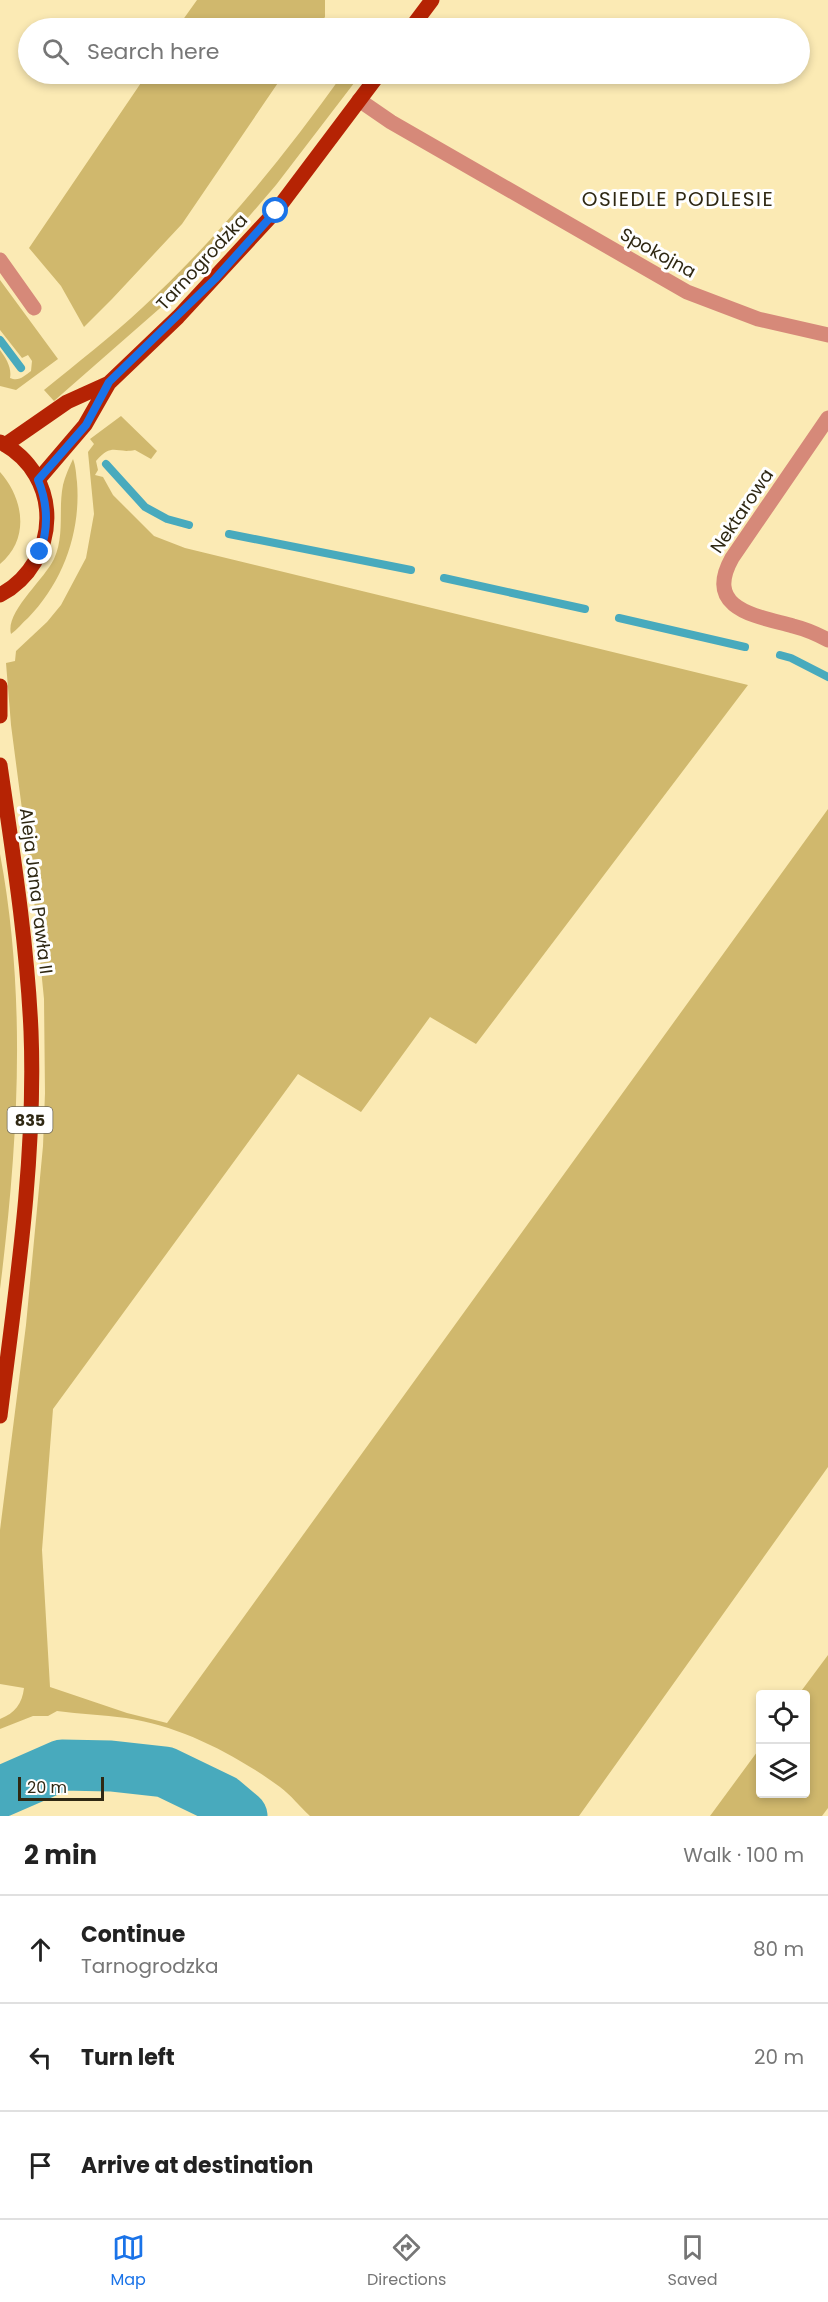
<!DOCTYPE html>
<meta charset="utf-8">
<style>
:root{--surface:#fff;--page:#f6f6f6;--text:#222;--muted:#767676;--line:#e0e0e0;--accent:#1a73e8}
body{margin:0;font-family:Poppins,sans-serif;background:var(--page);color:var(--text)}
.controls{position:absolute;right:18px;bottom:18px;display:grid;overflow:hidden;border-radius:6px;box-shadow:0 3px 9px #0003}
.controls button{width:54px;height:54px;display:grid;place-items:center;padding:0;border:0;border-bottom:2px solid var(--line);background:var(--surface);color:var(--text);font:30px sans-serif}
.scale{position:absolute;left:18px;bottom:15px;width:86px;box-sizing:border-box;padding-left:6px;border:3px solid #2f2813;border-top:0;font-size:16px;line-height:21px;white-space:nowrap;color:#2f2813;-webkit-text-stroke:4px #fff;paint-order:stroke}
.stop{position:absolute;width:18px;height:18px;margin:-14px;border:4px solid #1a73e8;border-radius:50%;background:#fff}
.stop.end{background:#1a73e8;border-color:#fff;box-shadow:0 2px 6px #0008}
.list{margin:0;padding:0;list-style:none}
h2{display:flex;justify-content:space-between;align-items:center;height:78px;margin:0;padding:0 24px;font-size:26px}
h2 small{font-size:20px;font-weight:400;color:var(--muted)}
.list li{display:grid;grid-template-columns:39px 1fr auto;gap:18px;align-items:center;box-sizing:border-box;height:108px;padding:0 24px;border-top:2px solid var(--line)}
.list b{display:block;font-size:22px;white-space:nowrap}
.list p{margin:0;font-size:20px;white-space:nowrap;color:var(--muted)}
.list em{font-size:20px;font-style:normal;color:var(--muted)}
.icon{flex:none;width:33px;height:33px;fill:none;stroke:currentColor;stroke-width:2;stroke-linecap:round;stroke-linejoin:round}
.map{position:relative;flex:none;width:828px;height:1816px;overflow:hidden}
.search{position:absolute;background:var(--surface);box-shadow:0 3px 9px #0003;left:18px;right:18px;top:18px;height:66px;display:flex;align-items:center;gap:15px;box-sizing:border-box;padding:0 21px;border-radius:33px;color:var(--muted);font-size:22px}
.sheet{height:402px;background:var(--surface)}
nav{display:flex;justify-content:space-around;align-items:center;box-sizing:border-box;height:84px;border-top:2px solid var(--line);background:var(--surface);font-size:16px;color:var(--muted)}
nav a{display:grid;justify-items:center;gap:3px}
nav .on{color:var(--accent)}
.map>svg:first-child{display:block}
.green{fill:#d0b86d}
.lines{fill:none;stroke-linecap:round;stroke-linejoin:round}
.stream{stroke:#48aabd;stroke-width:8}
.river{stroke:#48aabd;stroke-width:51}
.service{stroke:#d68979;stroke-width:15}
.minor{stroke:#d68979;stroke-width:15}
.primary{stroke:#b52304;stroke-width:15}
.route{stroke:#1a73e8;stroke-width:8}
.labels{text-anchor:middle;stroke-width:6;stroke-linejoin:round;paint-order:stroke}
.shield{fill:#fff;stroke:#6d685a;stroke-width:1.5}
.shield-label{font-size:16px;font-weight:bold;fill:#2f2813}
.street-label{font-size:18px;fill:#2f2813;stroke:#fff}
.neighbourhood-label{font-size:20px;letter-spacing:1.5px;fill:#2f2813;stroke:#fff}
</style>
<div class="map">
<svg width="828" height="1816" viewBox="0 0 828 1816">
<rect width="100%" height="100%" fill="#fbeab4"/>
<!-- green -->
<path class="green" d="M197,0H325V17L317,28H177Z
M147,74H284L182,224L112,299L84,327L61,286L29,248Z
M343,74H361L276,185L240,227L167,302L54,401L44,390C77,363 111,337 142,308C218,238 283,158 343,74Z
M0,280L58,359L16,390L0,386V350C6,358 12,368 10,378C19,382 24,376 31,371L32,361L28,355L22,358L0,330Z
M121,416L157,451L151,459L135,450C115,454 113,442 96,461L98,470L95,475L103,477L113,495L154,536L185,548L748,685L476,1044L430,1017L361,1112L298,1074L53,1409L42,1550L50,1687L127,1713L167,1723L828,809V1467L579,1816H310C300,1807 291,1795 280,1787C236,1755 181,1726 126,1718C103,1715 80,1714 57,1711L48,1716H33L0,1729V1719C15,1713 22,1704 24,1688L0,1684V1530L26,1325L43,1146L45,1093L44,999L35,909L11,725L6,663L15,661L16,651L47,622L61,605L86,558L94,514L88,452L94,444L90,439Z
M73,459C76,467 76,474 77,482C81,532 63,582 28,618C22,623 17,630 11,634C5,612 44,580 54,559C65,535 58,510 63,485C65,476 69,468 73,459Z
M0,472C24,499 30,539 0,564Z
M0,854C27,997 18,1145 0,1289Z
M828,1655V1808L822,1816H710L760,1748V1794H806V1694H799Z"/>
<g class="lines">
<!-- stream -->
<path class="stream" d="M0,340L21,368
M106,464L145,507L167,519L189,525
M229,534L411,570
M444,578L585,609
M619,618L745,647
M780,655L791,658L828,677"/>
<!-- river -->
<path class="river" d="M0,1792L62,1765L111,1766L165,1772L223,1800L242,1816"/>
<!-- service -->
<path class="service" d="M0,260L34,308"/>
<!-- minor -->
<path class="minor" d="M359,100L391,122L687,292L758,319L828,335
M828,418L732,558C703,610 758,616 793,626C805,629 817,634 828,640"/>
<!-- primary -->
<path class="primary" d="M411,28L432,0
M0,442C64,475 61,562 0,595
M5,445L67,402L109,383L178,317L276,211L379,74
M38,480L85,425L109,383
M0,686V716
M0,765C13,854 27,942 31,1031C36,1159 16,1289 0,1416"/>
</g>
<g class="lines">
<!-- route -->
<path class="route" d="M40,552C49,527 48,504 38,480L86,425L109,382L215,279L276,211"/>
</g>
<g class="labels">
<!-- shield labels -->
<rect class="shield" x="7.5" y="1107" width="45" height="26" rx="4.5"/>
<g class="shield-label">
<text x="30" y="1126">835</text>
</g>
<!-- street labels -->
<g class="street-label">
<text transform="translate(658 253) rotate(29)" y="6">Spokojna</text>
<text transform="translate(202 262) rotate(-47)" y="6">Tarnogrodzka</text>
<text transform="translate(742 511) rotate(-56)" y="6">Nektarowa</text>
<text transform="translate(36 891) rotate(83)" y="6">Aleja Jana Pawła II</text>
</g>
<!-- neighbourhood labels -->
<g class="neighbourhood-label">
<text x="678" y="206">OSIEDLE PODLESIE</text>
</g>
</g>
</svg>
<div class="controls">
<button><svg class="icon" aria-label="locate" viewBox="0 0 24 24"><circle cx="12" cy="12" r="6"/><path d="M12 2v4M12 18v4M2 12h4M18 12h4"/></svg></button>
<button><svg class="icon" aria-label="layers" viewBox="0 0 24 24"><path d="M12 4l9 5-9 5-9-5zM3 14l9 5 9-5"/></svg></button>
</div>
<div class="scale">20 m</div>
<div class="stop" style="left:276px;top:211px"></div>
<div class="stop end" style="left:40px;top:552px"></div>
<div class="search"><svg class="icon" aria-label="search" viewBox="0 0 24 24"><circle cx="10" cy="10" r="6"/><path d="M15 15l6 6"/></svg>Search here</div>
</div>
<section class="sheet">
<h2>2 min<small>Walk · 100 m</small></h2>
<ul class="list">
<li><svg class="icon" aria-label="ahead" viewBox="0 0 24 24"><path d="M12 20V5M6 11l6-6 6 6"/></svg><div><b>Continue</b><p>Tarnogrodzka</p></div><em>80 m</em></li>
<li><svg class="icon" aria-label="left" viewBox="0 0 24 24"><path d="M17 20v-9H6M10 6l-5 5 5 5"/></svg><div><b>Turn left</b></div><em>20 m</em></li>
<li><svg class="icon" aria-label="arrive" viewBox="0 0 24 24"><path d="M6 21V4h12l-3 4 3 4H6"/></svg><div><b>Arrive at destination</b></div></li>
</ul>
</section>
<nav>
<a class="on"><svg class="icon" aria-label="map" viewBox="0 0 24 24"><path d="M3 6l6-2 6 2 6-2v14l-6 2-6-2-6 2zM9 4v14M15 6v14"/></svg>Map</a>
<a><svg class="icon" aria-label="directions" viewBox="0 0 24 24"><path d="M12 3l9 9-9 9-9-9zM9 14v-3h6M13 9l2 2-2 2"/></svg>Directions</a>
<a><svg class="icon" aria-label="saved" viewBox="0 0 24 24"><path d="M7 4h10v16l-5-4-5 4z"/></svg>Saved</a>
</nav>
